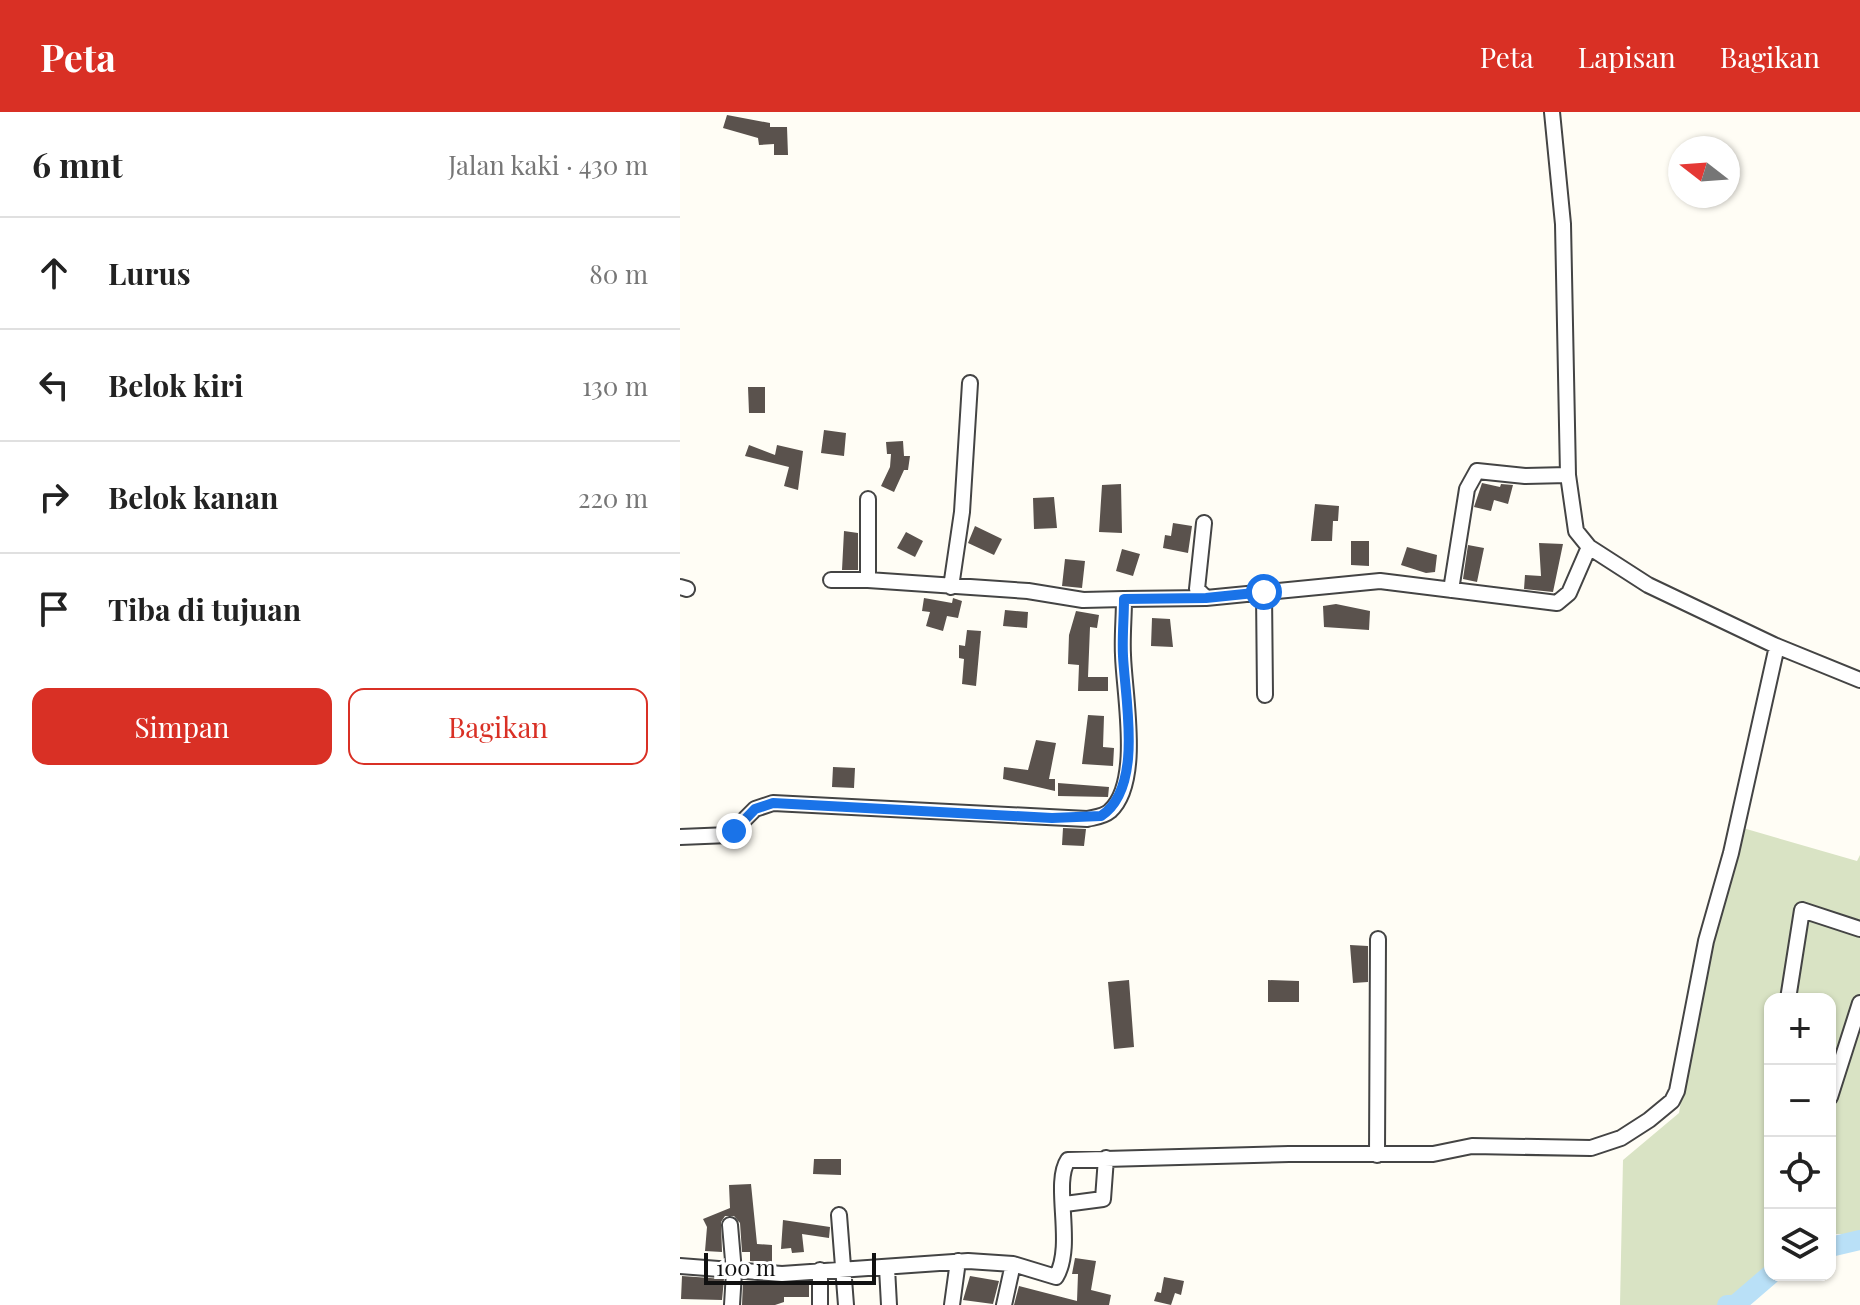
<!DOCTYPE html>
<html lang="id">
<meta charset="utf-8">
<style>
:root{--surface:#fff;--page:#f2f2f2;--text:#222;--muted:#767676;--line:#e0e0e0;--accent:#d93025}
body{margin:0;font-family:"Playfair Display",serif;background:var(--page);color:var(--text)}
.controls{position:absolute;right:24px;bottom:24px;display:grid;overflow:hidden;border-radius:16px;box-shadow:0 2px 6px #0004}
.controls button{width:72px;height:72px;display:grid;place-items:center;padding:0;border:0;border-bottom:2px solid var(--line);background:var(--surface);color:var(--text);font:40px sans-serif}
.compass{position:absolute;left:988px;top:24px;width:72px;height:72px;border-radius:50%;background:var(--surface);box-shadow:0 2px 6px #0004;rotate:287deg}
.scale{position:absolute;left:24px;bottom:20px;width:172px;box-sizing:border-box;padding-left:8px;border:4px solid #111;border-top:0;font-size:22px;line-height:28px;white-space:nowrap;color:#111;-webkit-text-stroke:6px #fff;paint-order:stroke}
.stop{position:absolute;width:24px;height:24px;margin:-18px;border:6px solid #1a73e8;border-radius:50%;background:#fff}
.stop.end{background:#1a73e8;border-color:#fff;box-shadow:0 2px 8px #0008}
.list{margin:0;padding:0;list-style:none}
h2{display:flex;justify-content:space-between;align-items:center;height:104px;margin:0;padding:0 32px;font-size:34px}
h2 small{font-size:26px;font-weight:400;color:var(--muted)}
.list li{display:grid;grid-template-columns:52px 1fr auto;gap:24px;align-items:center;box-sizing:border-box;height:112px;padding:0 32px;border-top:2px solid var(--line)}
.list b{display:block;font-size:30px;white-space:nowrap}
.list em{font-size:26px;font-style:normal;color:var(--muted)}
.actions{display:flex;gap:16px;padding:24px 32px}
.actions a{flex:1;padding:18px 0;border:2px solid var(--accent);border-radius:16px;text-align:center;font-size:28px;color:var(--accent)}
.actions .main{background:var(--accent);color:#fff}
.icon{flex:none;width:44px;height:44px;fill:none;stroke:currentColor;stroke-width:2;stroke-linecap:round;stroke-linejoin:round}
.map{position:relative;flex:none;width:1180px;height:1193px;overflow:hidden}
header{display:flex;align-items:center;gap:48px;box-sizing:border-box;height:112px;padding:0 40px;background:var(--accent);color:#fff}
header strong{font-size:38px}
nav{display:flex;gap:44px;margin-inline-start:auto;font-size:28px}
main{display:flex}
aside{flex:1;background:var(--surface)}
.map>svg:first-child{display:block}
.cemetery{fill:#d9e3c4}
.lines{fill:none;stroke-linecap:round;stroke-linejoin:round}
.river{stroke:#b9e0f7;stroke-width:20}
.building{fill:#5a524d}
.minor-casing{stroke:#444;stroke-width:18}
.minor{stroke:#fff;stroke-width:14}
.route{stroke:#1a73e8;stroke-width:10}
</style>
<header>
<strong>Peta</strong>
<nav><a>Peta</a><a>Lapisan</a><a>Bagikan</a></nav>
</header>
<main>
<aside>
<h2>6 mnt<small>Jalan kaki · 430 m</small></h2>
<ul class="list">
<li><svg class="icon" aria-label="ahead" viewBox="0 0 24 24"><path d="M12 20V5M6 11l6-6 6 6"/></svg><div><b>Lurus</b></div><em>80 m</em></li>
<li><svg class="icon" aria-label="left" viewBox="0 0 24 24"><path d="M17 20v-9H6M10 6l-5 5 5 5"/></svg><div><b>Belok kiri</b></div><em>130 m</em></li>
<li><svg class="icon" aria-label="right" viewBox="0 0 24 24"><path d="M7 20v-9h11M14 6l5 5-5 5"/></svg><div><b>Belok kanan</b></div><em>220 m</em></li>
<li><svg class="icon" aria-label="arrive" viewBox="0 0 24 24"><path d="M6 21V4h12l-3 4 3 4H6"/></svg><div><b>Tiba di tujuan</b></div></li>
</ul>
<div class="actions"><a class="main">Simpan</a><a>Bagikan</a></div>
</aside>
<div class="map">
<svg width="1180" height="1193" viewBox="0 0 1180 1193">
<rect width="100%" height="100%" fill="#fffdf5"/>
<!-- cemetery -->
<path class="cemetery" d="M1063,716L1177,749L1180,743V1122H1150V887H1090V1159L1061,1193H940L943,1048L999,1001L1030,816L1051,770Z"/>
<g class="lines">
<!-- river -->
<path class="river" d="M1150,1135L1180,1128
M1047,1193H1055L1090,1163"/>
</g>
<!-- building -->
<path class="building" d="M47,3L90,11V15H107L108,43H94V32L79,33L78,26L43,16Z
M68,275H85V301H69Z
M144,318L166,321L164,344L141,341Z
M223,329L224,344H230L228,358H224L214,380L201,374L210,355L211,342H207L206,330Z
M69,333L95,343L97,333L123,339L118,378L104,374L109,355L65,344Z
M802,371L820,375L821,372L833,373L828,392L814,388L811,399L794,395Z
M441,372L442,421L419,420L422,373Z
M374,385L377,416L354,417L353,386Z
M635,392L659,394L658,409H653L652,429H631Z
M493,411L512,414L508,441L483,436L485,423L491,424Z
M295,414L322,427L314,443L288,431Z
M164,419L178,421V458H162Z
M226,420L243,429L235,445L217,436Z
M671,429H689V454L671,453Z
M859,431L883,432L873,480L844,477L845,463L861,464Z
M788,433L804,436L797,470L783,467Z
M727,435L757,443L755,460L746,461L721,453Z
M442,437L460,442L453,464L436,459Z
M385,447L405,449L402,476L382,474Z
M244,486L272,491L273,486L282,489L278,506L267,504L263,519L246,514L250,500L242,499Z
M656,492L690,499L689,518L644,515L643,494Z
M325,498L348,500L347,516L323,514Z
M396,499L419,503L417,516L410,515L408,565H428V579H398L399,553L388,552L389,523Z
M472,506L490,507L493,535L471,534Z
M287,518L301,519L296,574L282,572L284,547L279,546V533L285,534Z
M408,603L424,604L423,635L434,636L433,654L402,652Z
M356,628L376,631L369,667H375V679L323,667L324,655L348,658Z
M153,655L175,656L174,676L152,675Z
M378,671L429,675L428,685L378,684Z
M383,716L406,717L404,734L382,733Z
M670,833L688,834V870L673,871Z
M449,868L454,935L434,937L428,870Z
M588,868L619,869V890H588Z
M134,1047H161V1063L133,1062Z
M71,1072L77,1132L92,1133V1151L70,1149V1140H62L60,1111L54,1104H45L41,1110L42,1140L25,1139L27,1115L23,1107L50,1096L49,1073Z
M103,1108L150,1115L149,1126L122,1122L124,1140L112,1141L111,1136L101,1137Z
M395,1146L416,1149L411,1178L431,1183L429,1193H334L339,1174L397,1189L398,1162H392Z
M2,1164L44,1167L42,1188L1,1187Z
M290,1164L319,1169L313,1192L283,1188Z
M484,1165L504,1169L501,1183L495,1181L491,1193L474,1189L477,1180L481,1181Z
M63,1169L129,1170V1185H104V1190L95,1193H62Z"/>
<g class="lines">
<defs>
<path id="minor" d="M872,0L883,112L888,363L896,419L909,435L968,473L1094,533L1180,568
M524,411L517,477L526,486L700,469L877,491L889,481L909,435
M151,468H188
M0,475L7,477
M271,475L282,400L290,271
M771,478L787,377L797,359L845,364L888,363
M584,480L585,583
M444,487L526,486
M0,725L49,723L75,697L93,691L407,707C415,705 423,705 430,699C462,670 444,582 443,543C442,524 444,506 444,487L403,488L348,479L188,468V387
M1108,887L1122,798L1180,817
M1150,985L1180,891
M697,1043L698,827
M385,1092L423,1087L426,1046
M159,1103L166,1193
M50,1113L54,1160L52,1193
M0,1154L102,1162L288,1149L333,1152L376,1165C395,1133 372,1072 388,1048L609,1042H753L792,1034L911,1036L941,1026L969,1008L992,989L997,979L1026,829L1051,741L1097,534
M207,1156L209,1193
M140,1158V1193
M272,1193L278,1149
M324,1193L333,1152"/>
</defs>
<!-- minor casing -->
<use href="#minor" class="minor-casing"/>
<!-- minor -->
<use href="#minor" class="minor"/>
</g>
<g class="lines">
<!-- route -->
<path class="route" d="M54,719L75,697L93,691L372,706L421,704C464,676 445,587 443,544C442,525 444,506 444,487L526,486L584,480"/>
</g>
</svg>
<div class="controls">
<button>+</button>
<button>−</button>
<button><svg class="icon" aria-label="locate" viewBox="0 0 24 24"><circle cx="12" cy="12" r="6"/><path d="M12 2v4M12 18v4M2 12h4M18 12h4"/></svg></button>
<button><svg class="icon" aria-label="layers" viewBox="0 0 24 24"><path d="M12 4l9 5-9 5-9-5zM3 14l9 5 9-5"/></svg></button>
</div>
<svg class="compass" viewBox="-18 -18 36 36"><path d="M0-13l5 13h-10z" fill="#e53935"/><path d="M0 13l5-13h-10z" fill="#767676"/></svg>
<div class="scale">100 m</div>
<div class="stop" style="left:584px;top:480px"></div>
<div class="stop end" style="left:54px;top:719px"></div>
</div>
</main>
